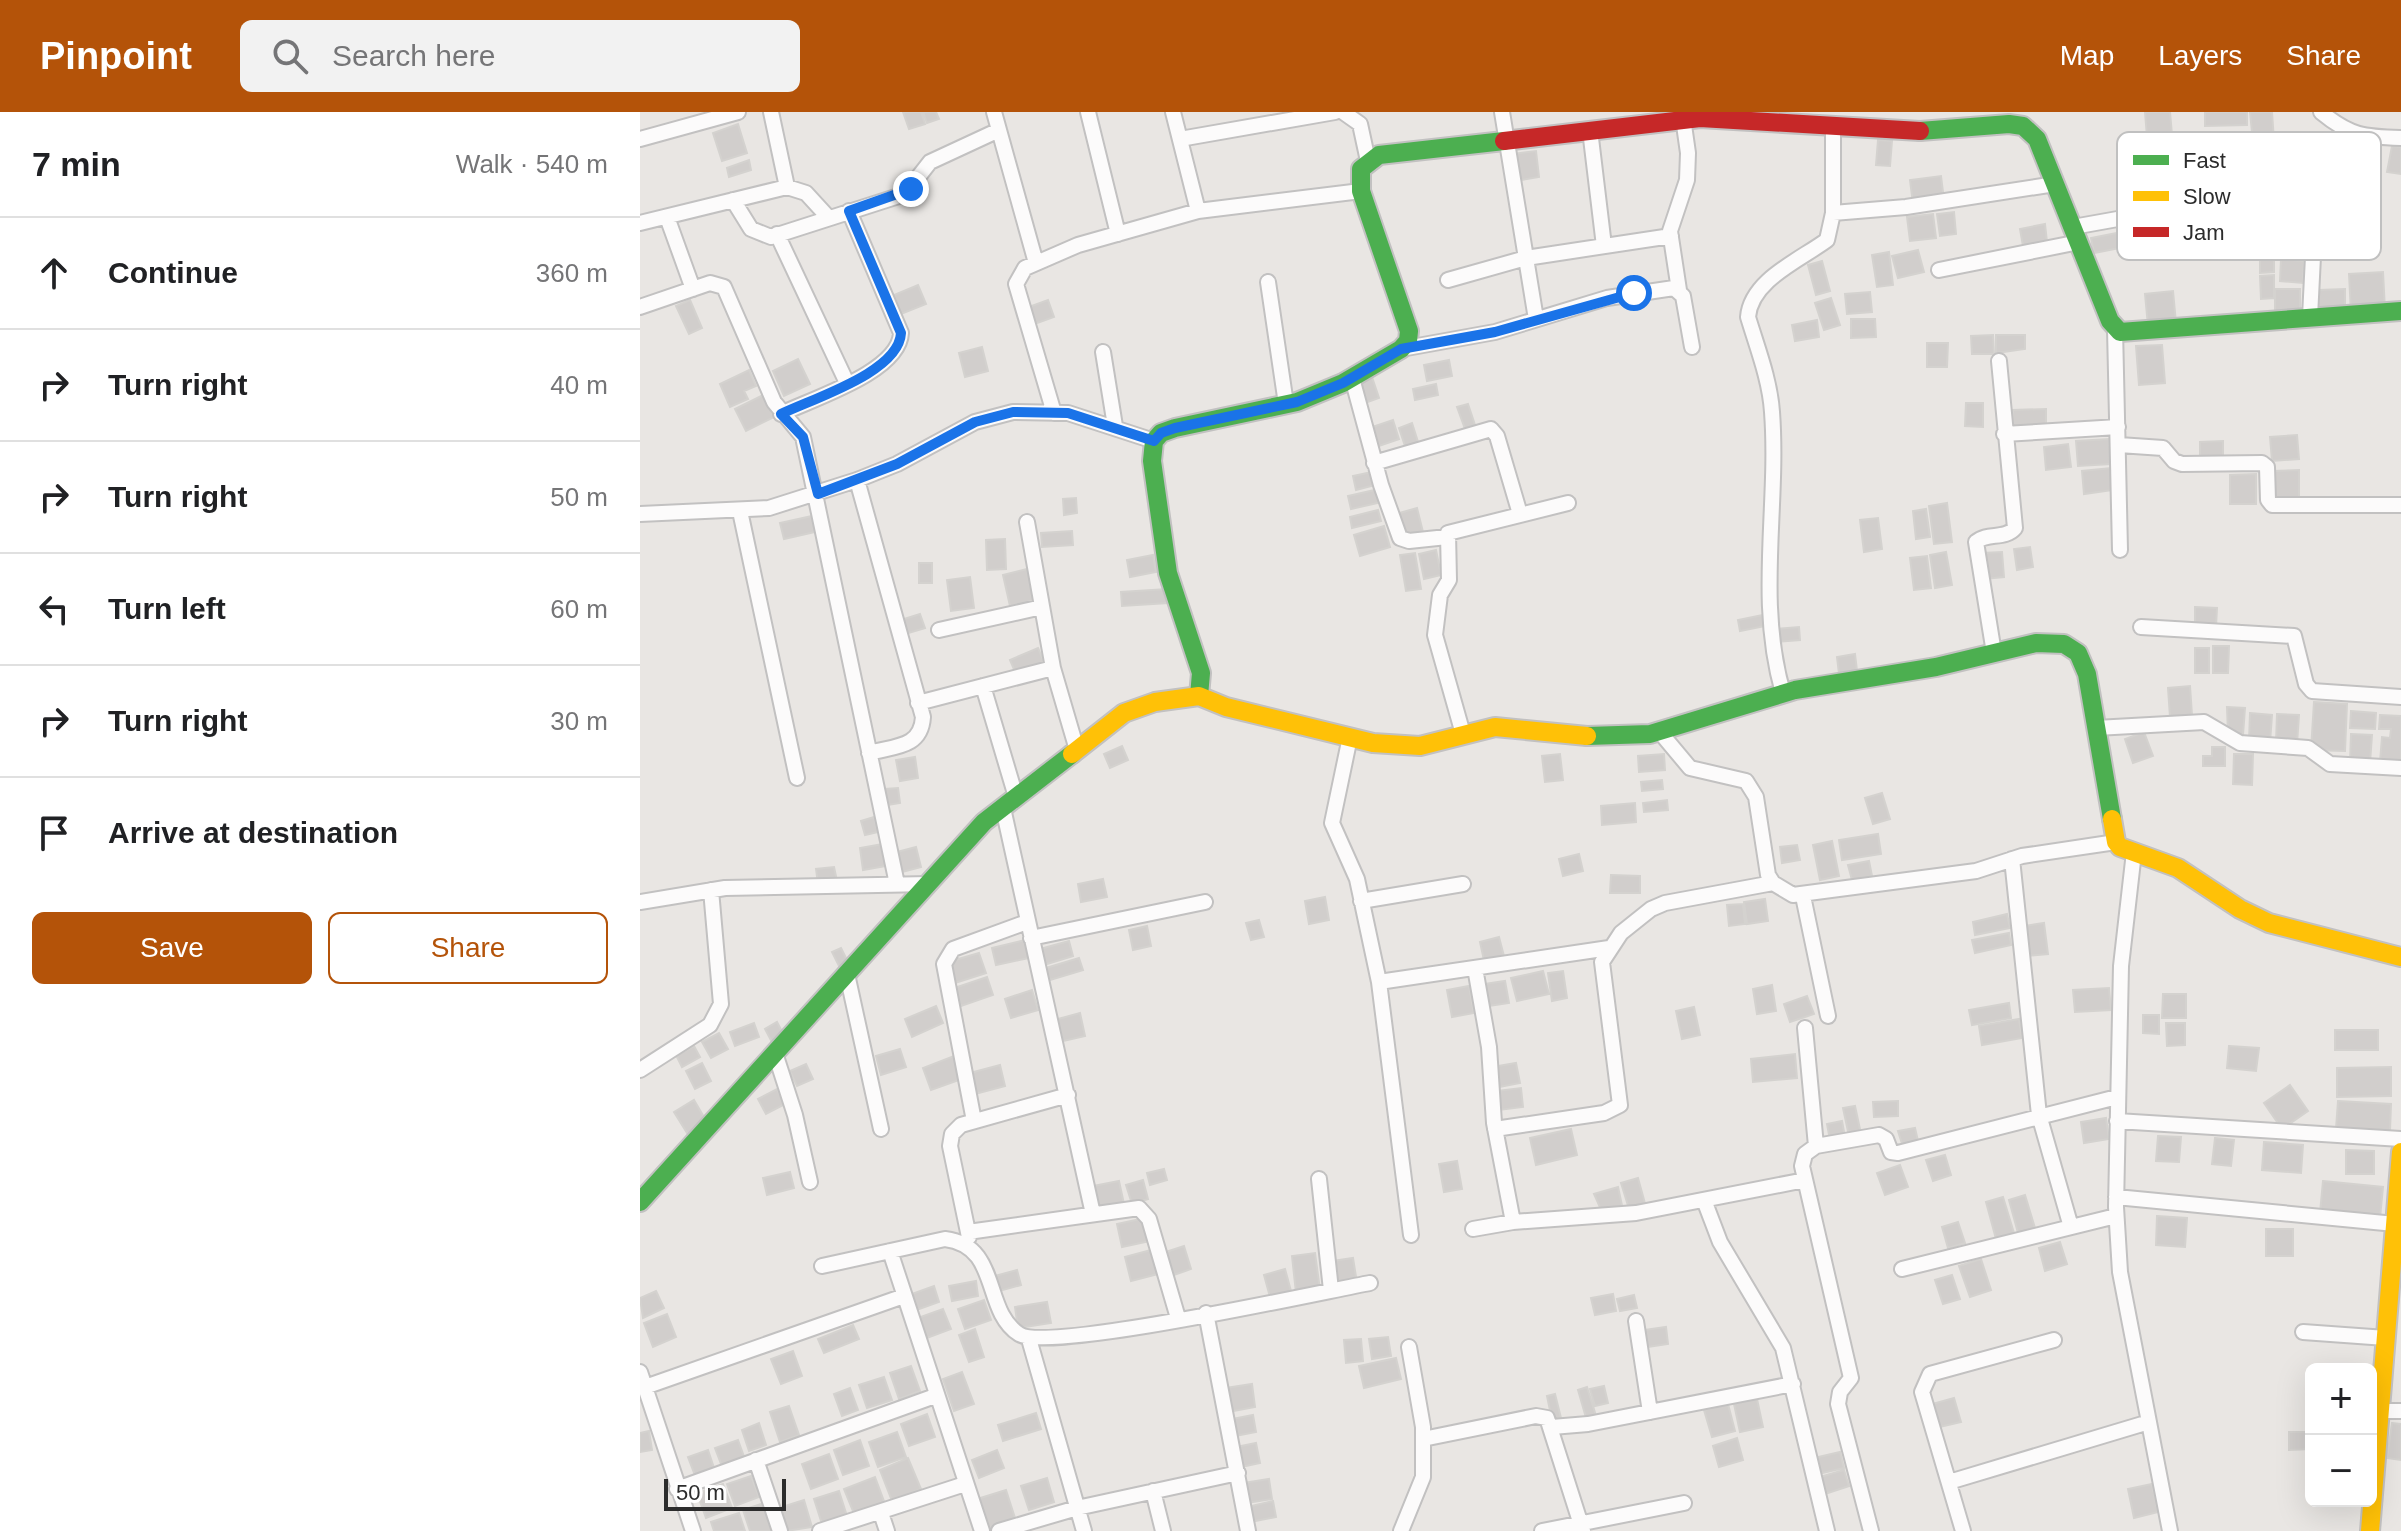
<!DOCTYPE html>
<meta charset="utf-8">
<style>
:root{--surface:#fff;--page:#f2f2f2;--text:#202124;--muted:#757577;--line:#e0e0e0;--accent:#b45309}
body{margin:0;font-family:Helvetica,sans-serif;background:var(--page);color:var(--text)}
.controls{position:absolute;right:24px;bottom:24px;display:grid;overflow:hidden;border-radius:12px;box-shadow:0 8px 32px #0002}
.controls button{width:72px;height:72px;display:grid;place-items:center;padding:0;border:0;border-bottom:2px solid var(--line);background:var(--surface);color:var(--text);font:40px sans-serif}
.scale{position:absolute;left:24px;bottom:20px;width:122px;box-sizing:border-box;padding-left:8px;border:4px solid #2c2c2c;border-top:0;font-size:22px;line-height:28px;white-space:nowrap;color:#2c2c2c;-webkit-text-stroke:6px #fff;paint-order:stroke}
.stop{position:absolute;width:24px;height:24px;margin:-18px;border:6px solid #1a73e8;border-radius:50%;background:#fff}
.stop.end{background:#1a73e8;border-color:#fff;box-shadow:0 2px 8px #0008}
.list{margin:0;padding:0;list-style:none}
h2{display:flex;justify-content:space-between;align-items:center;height:104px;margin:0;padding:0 32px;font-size:34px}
h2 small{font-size:26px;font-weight:400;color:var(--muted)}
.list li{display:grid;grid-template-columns:52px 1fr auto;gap:24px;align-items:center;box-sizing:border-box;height:112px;padding:0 32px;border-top:2px solid var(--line)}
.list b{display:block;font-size:30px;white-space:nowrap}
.list em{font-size:26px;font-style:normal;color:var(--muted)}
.actions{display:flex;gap:16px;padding:24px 32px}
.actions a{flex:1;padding:18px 0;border:2px solid var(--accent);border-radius:12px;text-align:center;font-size:28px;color:var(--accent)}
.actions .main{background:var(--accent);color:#fff}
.icon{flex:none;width:44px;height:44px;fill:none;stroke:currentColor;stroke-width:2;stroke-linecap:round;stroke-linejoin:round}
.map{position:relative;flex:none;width:1761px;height:1419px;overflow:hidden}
header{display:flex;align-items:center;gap:48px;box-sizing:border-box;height:112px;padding:0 40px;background:var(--accent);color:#fff}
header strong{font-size:38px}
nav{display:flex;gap:44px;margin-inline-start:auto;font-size:28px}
.search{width:560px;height:72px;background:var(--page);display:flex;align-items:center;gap:20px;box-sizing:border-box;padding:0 28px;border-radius:12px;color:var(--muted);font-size:30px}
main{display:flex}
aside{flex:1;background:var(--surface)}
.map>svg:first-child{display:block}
.building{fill:#d1cecc;stroke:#d4d2cf;stroke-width:2}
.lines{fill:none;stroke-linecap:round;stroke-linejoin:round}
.street-casing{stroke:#c2c1c1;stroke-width:18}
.fast-casing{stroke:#c2c1c1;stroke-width:22}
.slow-casing{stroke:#c2c1c1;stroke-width:22}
.jam-casing{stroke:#c2c1c1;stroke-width:22}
.street{stroke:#fcfbfb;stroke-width:14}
.fast{stroke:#4caf50;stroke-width:18}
.slow{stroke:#ffc107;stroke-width:18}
.jam{stroke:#c62828;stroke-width:18}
.route{stroke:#1a73e8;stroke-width:10}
.key{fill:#fff;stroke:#c0c0c0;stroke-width:2}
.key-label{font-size:22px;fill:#2c2c2c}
</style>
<header>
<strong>Pinpoint</strong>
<div class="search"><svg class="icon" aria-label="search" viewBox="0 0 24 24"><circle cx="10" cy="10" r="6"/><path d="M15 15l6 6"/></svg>Search here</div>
<nav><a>Map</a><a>Layers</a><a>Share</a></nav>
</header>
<main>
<aside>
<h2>7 min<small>Walk · 540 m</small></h2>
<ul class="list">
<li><svg class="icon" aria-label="ahead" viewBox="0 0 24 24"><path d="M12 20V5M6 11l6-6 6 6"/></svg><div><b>Continue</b></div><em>360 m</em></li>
<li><svg class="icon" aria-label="right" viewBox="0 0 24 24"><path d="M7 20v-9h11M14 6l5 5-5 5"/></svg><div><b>Turn right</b></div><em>40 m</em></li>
<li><svg class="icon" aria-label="right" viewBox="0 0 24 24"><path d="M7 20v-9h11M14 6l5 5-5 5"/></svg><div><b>Turn right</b></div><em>50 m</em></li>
<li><svg class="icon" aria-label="left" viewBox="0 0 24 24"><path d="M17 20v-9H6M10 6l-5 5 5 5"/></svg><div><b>Turn left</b></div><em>60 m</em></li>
<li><svg class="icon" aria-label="right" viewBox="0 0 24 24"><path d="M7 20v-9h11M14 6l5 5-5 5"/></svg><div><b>Turn right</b></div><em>30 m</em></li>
<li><svg class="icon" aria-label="arrive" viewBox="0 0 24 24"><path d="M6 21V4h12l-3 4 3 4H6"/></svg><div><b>Arrive at destination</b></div></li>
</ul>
<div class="actions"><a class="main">Save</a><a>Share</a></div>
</aside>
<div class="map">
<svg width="1761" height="1419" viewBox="0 0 1761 1419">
<rect width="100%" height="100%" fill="#e9e6e3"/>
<!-- building -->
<path class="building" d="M263,0H281L285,12L269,17Z
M283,0H296L299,7L287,11Z
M1505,0H1530L1532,23L1507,25Z
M1565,0H1607V13L1565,14Z
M1610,0H1632L1634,29L1613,30Z
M98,12L107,41L82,49L73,21Z
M1238,28L1252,29L1250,54L1236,53Z
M1752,34L1761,35V62L1747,60Z
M896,39L899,65L875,69L872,42Z
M109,48L111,58L89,65L87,56Z
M1301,64L1304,88L1273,92L1270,68Z
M1314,100L1316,122L1300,124L1297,102Z
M1293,102L1296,126L1270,129L1267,105Z
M1405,112L1407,130L1383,134L1380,117Z
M1482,120L1485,135L1454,141L1451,126Z
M1620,133H1634V160L1620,161Z
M1278,138L1284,160L1258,166L1252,144Z
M1249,140L1253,173L1237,175L1232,143Z
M1641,147L1664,149L1663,171L1640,169Z
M1182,149L1190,179L1176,183L1168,153Z
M1743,160L1745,198L1711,200L1709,162Z
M1634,163V186L1621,187L1620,164Z
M278,173L286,192L261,202L254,183Z
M1635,177H1660V203H1635Z
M1705,177V201H1679V178Z
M1533,179L1536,211L1508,214L1505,182Z
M1230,180L1232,200L1207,202L1205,182Z
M1191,186L1200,213L1184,218L1175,191Z
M50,188L62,216L49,222L36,194Z
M408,188L414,205L389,214L383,197Z
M1211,207H1235L1236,225L1211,226Z
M1177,208L1179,225L1155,229L1152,213Z
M1353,223L1354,242H1332L1331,224Z
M1356,223H1385V237L1356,241Z
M1287,231H1308L1307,255H1287Z
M1522,233L1525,271L1499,273L1496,234Z
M342,235L348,259L325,265L319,241Z
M158,247L170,272L144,284L133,259Z
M809,248L812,264L787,269L784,253Z
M109,258L116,274L104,279L108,287L90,295L80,272Z
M732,265L739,286L725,291L718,270Z
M796,272L798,283L775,288L773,277Z
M123,283L134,305L106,319L95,297Z
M1326,291H1343V315L1325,314Z
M828,292L835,313L825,317L817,295Z
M1406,297V316L1373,317V298Z
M753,308L759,327L736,335L729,316Z
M772,311L780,336L767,340L759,316Z
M1657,323L1659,347L1632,349L1630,325Z
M1469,327L1471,352L1438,354L1436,329Z
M1583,329V350H1560V330Z
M1428,332L1431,355L1406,358L1404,335Z
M1471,356L1473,378L1444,382L1442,359Z
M1659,358V387L1634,388L1633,359Z
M732,360L735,373L716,378L713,364Z
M1616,362V392H1590V363Z
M739,377L742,390L711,397L708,384Z
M436,386L437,401L424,403L423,387Z
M1307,391L1312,430L1294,432L1289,394Z
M777,396L783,420L762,425L756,402Z
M1286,397L1290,425L1276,427L1273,399Z
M738,398L741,409L712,416L710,405Z
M172,404L175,420L144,427L140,411Z
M1238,406L1242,437L1224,440L1220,408Z
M744,414L750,435L720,444L714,423Z
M432,419L433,433L402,435L401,421Z
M365,427L366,457L347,458L346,428Z
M1390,435L1393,455L1377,458L1374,437Z
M796,438L801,463L784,467L779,442Z
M1306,440L1312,473L1295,476L1290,443Z
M1362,440L1364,465L1344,467L1342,441Z
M775,441L781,477L766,479L760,443Z
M513,443L516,460L490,465L487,448Z
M1287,444L1291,476L1274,478L1270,446Z
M279,451H292V471H279Z
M387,457L395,488L370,494L363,463Z
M330,465L334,496L311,499L307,468Z
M527,477L528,491L482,494L481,480Z
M1555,495L1577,496L1576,515L1555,514Z
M280,502L285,516L265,522L261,508Z
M1123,503L1125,514L1100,519L1098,508Z
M1159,515L1160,528L1135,530L1134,517Z
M1573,534H1589L1588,561H1573Z
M398,536L404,550L376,562L370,548Z
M1555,536H1569V561H1555Z
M1215,542L1218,567L1200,570L1197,545Z
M1550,574L1552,603L1530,605L1528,576Z
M1674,590L1707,592L1705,639L1671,638Z
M1587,595L1605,596L1603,623L1588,622Z
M1711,599L1736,601L1735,617L1710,616Z
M1610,601L1632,603L1630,631L1609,629Z
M1637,602L1659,603L1657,632L1636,631Z
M1740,603L1761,604V651L1740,650L1742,625L1750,626L1751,617H1739Z
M1504,620L1513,644L1493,651L1485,627Z
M1711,622L1732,623L1730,651L1710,650Z
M482,634L488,648L470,656L464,642Z
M1572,635H1585V654H1563V644H1572Z
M920,642L923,668L905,670L902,644Z
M1024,642L1025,658L999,660L998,644Z
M1594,642H1613L1612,673L1593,672Z
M275,645L278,666L260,669L256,648Z
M1022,668L1023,677L1002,679L1001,670Z
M258,676L260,691L247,693L245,677Z
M1242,681L1250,707L1233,712L1225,686Z
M1027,688L1028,698L1004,700L1003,691Z
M995,691L996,710L962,713L961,694Z
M234,705L238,720L225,723L221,709Z
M1238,722L1241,742L1202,748L1199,728Z
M1192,729L1199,764L1180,768L1173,733Z
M243,732L246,754L223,758L220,736Z
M1157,733L1160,748L1142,751L1140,735Z
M276,735L281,755L262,760L257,740Z
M939,742L943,759L923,764L919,747Z
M1229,749L1232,764L1212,768L1208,753Z
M194,755L197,769L178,772L176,757Z
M971,763L1000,764V781H970Z
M463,767L467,785L441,790L438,772Z
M685,785L689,808L669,812L665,789Z
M1125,787L1128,809L1107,812L1104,790Z
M1103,792L1105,812L1089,814L1087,793Z
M1367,802L1370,816L1335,823L1333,810Z
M619,808L624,825L611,828L606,811Z
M1404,811L1408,842L1387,844L1384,814Z
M507,814L511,834L493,838L489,818Z
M1369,821L1371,833L1335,841L1332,828Z
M859,825L865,848L845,853L840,830Z
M385,828L389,846L356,853L352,836Z
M429,829L433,844L404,853L400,837Z
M201,836L209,852L200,856L192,840Z
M339,841L346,861L315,871L308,850Z
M439,846L443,858L410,868L406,856Z
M903,859L909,882L877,889L871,866Z
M923,859L927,886L912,889L908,861Z
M347,865L353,883L321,894L314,876Z
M865,869L869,891L848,894L844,872Z
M1132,873L1136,899L1117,902L1113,877Z
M829,874L834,901L812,905L807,878Z
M1469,876L1471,898L1435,900L1433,878Z
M392,878L398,898L371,906L365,887Z
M1523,882H1546V906H1522Z
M1167,884L1174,902L1150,910L1144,892Z
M1369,891L1371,906L1332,913L1329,898Z
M296,894L303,911L272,925L265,907Z
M1054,895L1060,923L1042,927L1036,899Z
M440,901L445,924L423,929L418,907Z
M1503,903H1519V922L1503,921Z
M1379,907L1382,926L1342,933L1339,914Z
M137,910L146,927L134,934L125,917Z
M114,911L119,925L95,934L90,920Z
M1526,911H1545V933L1527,934Z
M1695,918H1738V938H1695Z
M79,921L88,937L71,946L62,930Z
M54,934L60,945L42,955L36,943Z
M1589,934L1619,936L1616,959L1587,956Z
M260,937L266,955L241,963L236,944Z
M1155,942L1157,966L1113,970L1111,947Z
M314,944L322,967L291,978L283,956Z
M62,951L71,969L55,977L46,959Z
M876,951L880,971L854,976L852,955Z
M166,952L173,967L157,974L150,959Z
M360,953L365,974L335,982L330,961Z
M1751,955V984L1697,985V956Z
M1650,973L1668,999L1642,1017L1624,991Z
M881,976L883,995L859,998L856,979Z
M137,977L145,992L126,1002L118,987Z
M54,988L68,1012L49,1024L34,1000Z
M1258,989V1004L1234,1005L1233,990Z
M1698,989L1751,992L1750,1019L1696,1017Z
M1215,994L1221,1022L1209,1024L1203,996Z
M1466,1006L1469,1027L1444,1031L1441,1010Z
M1202,1009L1205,1025L1190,1028L1187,1012Z
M1275,1016L1278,1029L1263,1035L1258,1019Z
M931,1017L937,1043L896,1053L890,1026Z
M1518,1024L1541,1025L1539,1050L1516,1049Z
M1575,1026L1594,1028L1591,1054L1572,1052Z
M1624,1030L1663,1033L1661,1061L1622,1058Z
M1706,1038L1734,1039V1062H1706Z
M1305,1043L1311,1063L1293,1069L1286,1048Z
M817,1049L822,1077L804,1080L799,1052Z
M1260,1053L1268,1075L1245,1083L1237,1061Z
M524,1057L527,1068L510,1073L507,1061Z
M150,1060L154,1076L127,1083L123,1066Z
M998,1066L1006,1095L990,1100L981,1071Z
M503,1068L508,1087L492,1092L486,1073Z
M479,1069L484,1092L458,1098L453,1074Z
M1683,1069L1743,1075L1740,1106L1680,1101Z
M978,1075L983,1098L962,1100L954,1082Z
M1385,1083L1395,1116L1378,1121L1369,1088Z
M1363,1085L1374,1121L1356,1127L1346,1090Z
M1517,1104L1547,1106L1545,1135L1516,1133Z
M505,1106L510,1129L482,1135L477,1112Z
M1318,1110L1325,1131L1308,1136L1302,1115Z
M1626,1117H1653V1144H1626Z
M1420,1130L1427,1152L1405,1159L1399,1136Z
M544,1134L551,1157L534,1163L526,1140Z
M511,1138L518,1162L491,1169L485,1145Z
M675,1141L680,1178L656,1181L652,1144Z
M713,1146L717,1171L696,1174L692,1149Z
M1341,1147L1351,1178L1330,1185L1319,1154Z
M645,1157L651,1179L630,1185L624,1163Z
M377,1158L381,1173L359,1179L355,1164Z
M1312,1163L1320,1187L1303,1192L1295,1168Z
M336,1169L338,1184L312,1189L309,1174Z
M294,1174L299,1190L271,1200L266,1184Z
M16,1179L24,1196L3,1206L0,1186Z
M973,1182L976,1199L955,1203L951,1186Z
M994,1183L997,1196L980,1199L977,1187Z
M344,1188L351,1208L325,1217L318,1197Z
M407,1190L411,1211L378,1216L375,1195Z
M303,1197L311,1217L279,1229L272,1208Z
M27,1202L36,1225L13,1235L4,1211Z
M213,1213L219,1227L184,1241L178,1227Z
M1026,1215L1028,1232L1007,1235L1004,1218Z
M335,1217L344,1245L329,1250L319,1223Z
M748,1225L751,1244L732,1247L729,1227Z
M721,1227L723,1249L706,1251L704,1228Z
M153,1239L162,1264L141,1272L131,1247Z
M756,1246L761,1267L724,1276L719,1254Z
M271,1254L280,1279L259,1287L250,1261Z
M322,1260L334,1292L314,1299L303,1267Z
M244,1265L252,1288L227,1296L219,1273Z
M612,1272L615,1295L588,1300L585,1276Z
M964,1274L968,1291L955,1294L950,1277Z
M947,1275L957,1307L947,1309L938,1278Z
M210,1276L218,1298L202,1304L194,1282Z
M915,1282L921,1306L912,1308L907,1284Z
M1314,1286L1321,1310L1295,1316L1289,1293Z
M1117,1287L1123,1315L1100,1320L1094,1292Z
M1088,1292L1095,1319L1072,1325L1064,1298Z
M149,1294L159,1323L140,1330L130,1300Z
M396,1301L401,1317L363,1329L358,1313Z
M287,1302L295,1325L269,1334L261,1312Z
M613,1303L616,1320L595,1324L592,1307Z
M119,1311L126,1333L109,1339L102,1318Z
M1752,1311L1761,1312V1348L1747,1346Z
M9,1319L12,1338L0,1340V1321Z
M257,1320L266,1345L238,1355L229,1330Z
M1649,1320H1671V1337L1649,1338Z
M1097,1326L1103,1348L1079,1355L1073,1334Z
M98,1328L106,1350L83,1357L75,1336Z
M220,1328L229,1354L203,1363L194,1338Z
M616,1331L620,1351L601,1355L596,1335Z
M68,1338L75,1359L56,1366L48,1345Z
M357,1338L364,1356L339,1366L332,1348Z
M1200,1340L1204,1356L1178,1362L1174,1346Z
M189,1342L198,1367L171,1377L162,1352Z
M268,1346L281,1377L252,1389L240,1358Z
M1204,1358L1209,1374L1185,1382L1180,1365Z
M111,1364L119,1385L95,1394L87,1372Z
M235,1365L245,1392L215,1404L204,1377Z
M407,1366L414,1390L389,1398L381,1374Z
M629,1367L632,1387L606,1391L603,1371Z
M83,1372L92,1396L66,1406L57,1381Z
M1512,1372L1518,1400L1494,1406L1488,1377Z
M366,1378L376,1409L343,1419L334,1388Z
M199,1379L207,1404L182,1412L174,1387Z
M164,1388L172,1415L146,1419L139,1396Z
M633,1389L636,1405L610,1410L607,1395Z
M124,1391L133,1419H110L103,1398Z
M99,1401L105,1419H74L71,1410Z"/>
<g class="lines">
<defs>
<path id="street" d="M131,0L147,75
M354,0L396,151
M448,0L478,122
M533,0L558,99
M703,0L720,12L728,49
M862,0L896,207
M1681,0C1710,24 1724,25 1761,26
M950,18L964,134
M0,27L98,0
M540,27L695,0
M93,88L111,117L131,125L265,82L290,50L359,18
M1193,101L1266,95L1415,72
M27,105L53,177
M0,111L147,75L166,81L188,105
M1433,115L1589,87
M137,122L207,271
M1299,158L1439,130
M808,168L886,146L1031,124
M628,170L646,292
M1039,178L1030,119L1047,68L1048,41L1043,6
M0,195L70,171L84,175L134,290L163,325L257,772
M1670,205L1676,84
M1475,217L1480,438
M761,237L855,220L967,186L1034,176L1043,184L1052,235
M463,240L475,314
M712,266L741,373L760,426L769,429L807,425
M414,301L376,172L385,156L438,133L558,99L721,79
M141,302C174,286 259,260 261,221L209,99
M1364,322L1478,315
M1479,333L1523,336L1534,349L1542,352L1622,351L1627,355L1628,388L1632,393H1761
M734,351L851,317L857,324L880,402
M217,368L283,605C281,636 255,634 229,641
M100,399L157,666
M0,402L129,396L217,368L257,352L335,310L373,300L428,301L514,329
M387,410L413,556L437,638
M1501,515L1654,524L1666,572L1672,579L1761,585
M299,518L402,495
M1354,541L1336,430C1347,420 1365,428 1375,416L1359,249
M343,574L376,685
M1143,581C1116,488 1139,394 1132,300C1130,268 1117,235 1108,205C1111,168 1160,148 1187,128L1193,101V12
M278,591L413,556
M1456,616L1564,610L1600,631L1668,636L1690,652L1761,656
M1019,619L1050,656L1106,669L1116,685L1128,763L1133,771L1153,783L1336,759L1382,744L1476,730
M823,622L795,523L800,483L809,468L808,421L928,391
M710,625L692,711L717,767L739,870L771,1123
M363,696L453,1102
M1494,740L1481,854L1476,1095L1480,1160L1530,1419
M1372,747L1399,1003L1431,1115
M1163,784L1188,904
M721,789L823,772
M0,790L85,776L289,772
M391,826L565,790
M835,856L849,935L854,1011L873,1110
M207,862L241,1017
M739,870L969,836
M1165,916L1176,1034
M135,941L155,1003L170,1070
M0,958L70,913L81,892L71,778
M334,1009L304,852L313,837L387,810
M1477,1009L1761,1027
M855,1017L964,1001L980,993L962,850L981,821L1011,797L1025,791L1133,771
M679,1067L691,1178
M1476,1085L1755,1112
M1064,1088L1080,1130L1143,1236L1187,1419
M833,1117L873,1110L996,1101L1165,1068
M328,1120L499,1096L509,1107L538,1206
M329,1125L310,1034L312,1022L321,1013L428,983
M250,1139L342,1419
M182,1154L305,1127C361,1134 342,1198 379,1222C407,1241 681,1180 730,1171
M1262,1157L1476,1104
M566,1201L608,1419
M996,1209L1010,1300
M1663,1220L1746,1226
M389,1227L444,1419
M0,1260L53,1419
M5,1275L264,1184
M1740,1299H1761
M912,1315L948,1312L1153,1272
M783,1327L896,1304L907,1306L943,1419
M116,1348L140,1419
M1309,1370L1509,1310
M37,1377L295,1284
M513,1379L523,1419
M241,1401L247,1419
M180,1419L325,1372
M359,1419L437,1396L598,1361
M761,1419L783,1365V1315L769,1235
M902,1419L1044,1391
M1231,1419L1198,1292L1200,1280L1211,1266L1162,1054L1165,1042L1176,1034L1239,1023L1246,1027L1251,1040L1258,1041L1477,985
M1323,1419L1282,1280L1290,1262L1414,1228"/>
<path id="fast" d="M1280,19L1369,12L1383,14L1397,27L1470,209L1480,220L1761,199
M559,584L561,561L528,461L512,349L514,329L521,321L535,316L657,290L703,271L761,237L768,229L769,219L721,79V57L739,43L864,29
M947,624L1010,622L1155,578L1296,555L1396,531L1424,532L1438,541L1447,562L1472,707
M0,1090L344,710L432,642"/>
<path id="slow" d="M432,642L484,601L515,590L559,584L586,595L733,631L780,634L855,615L947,624
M1472,707L1476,730L1480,735L1538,756L1600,797L1629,811L1761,845
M1730,1419L1761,1040"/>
<path id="jam" d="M864,29L1060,6L1280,19"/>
</defs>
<!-- street casing -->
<use href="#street" class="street-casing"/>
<!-- fast casing -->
<use href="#fast" class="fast-casing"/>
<!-- slow casing -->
<use href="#slow" class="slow-casing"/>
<!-- jam casing -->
<use href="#jam" class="jam-casing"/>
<!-- street -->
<use href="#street" class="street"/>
<!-- fast -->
<use href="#fast" class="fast"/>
<!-- slow -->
<use href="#slow" class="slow"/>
<!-- jam -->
<use href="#jam" class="jam"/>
</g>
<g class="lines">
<!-- route -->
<path class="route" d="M271,77L209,99L261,221C259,260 174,286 141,302L163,325L178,382L257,352L335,310L373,300L428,301L514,329L521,321L535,316L657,290L703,271L761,237L855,220L994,181"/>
</g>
<!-- legend -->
<rect x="1477" y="20" width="264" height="128" rx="12" class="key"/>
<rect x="1493" y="43" width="36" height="10" fill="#4caf50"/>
<rect x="1493" y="79" width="36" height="10" fill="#ffc107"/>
<rect x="1493" y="115" width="36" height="10" fill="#c62828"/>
<g class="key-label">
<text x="1543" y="56">Fast</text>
<text x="1543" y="92">Slow</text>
<text x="1543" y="128">Jam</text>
</g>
</svg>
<div class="controls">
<button>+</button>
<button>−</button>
</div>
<div class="scale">50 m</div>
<div class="stop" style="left:994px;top:181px"></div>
<div class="stop end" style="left:271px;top:77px"></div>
</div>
</main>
